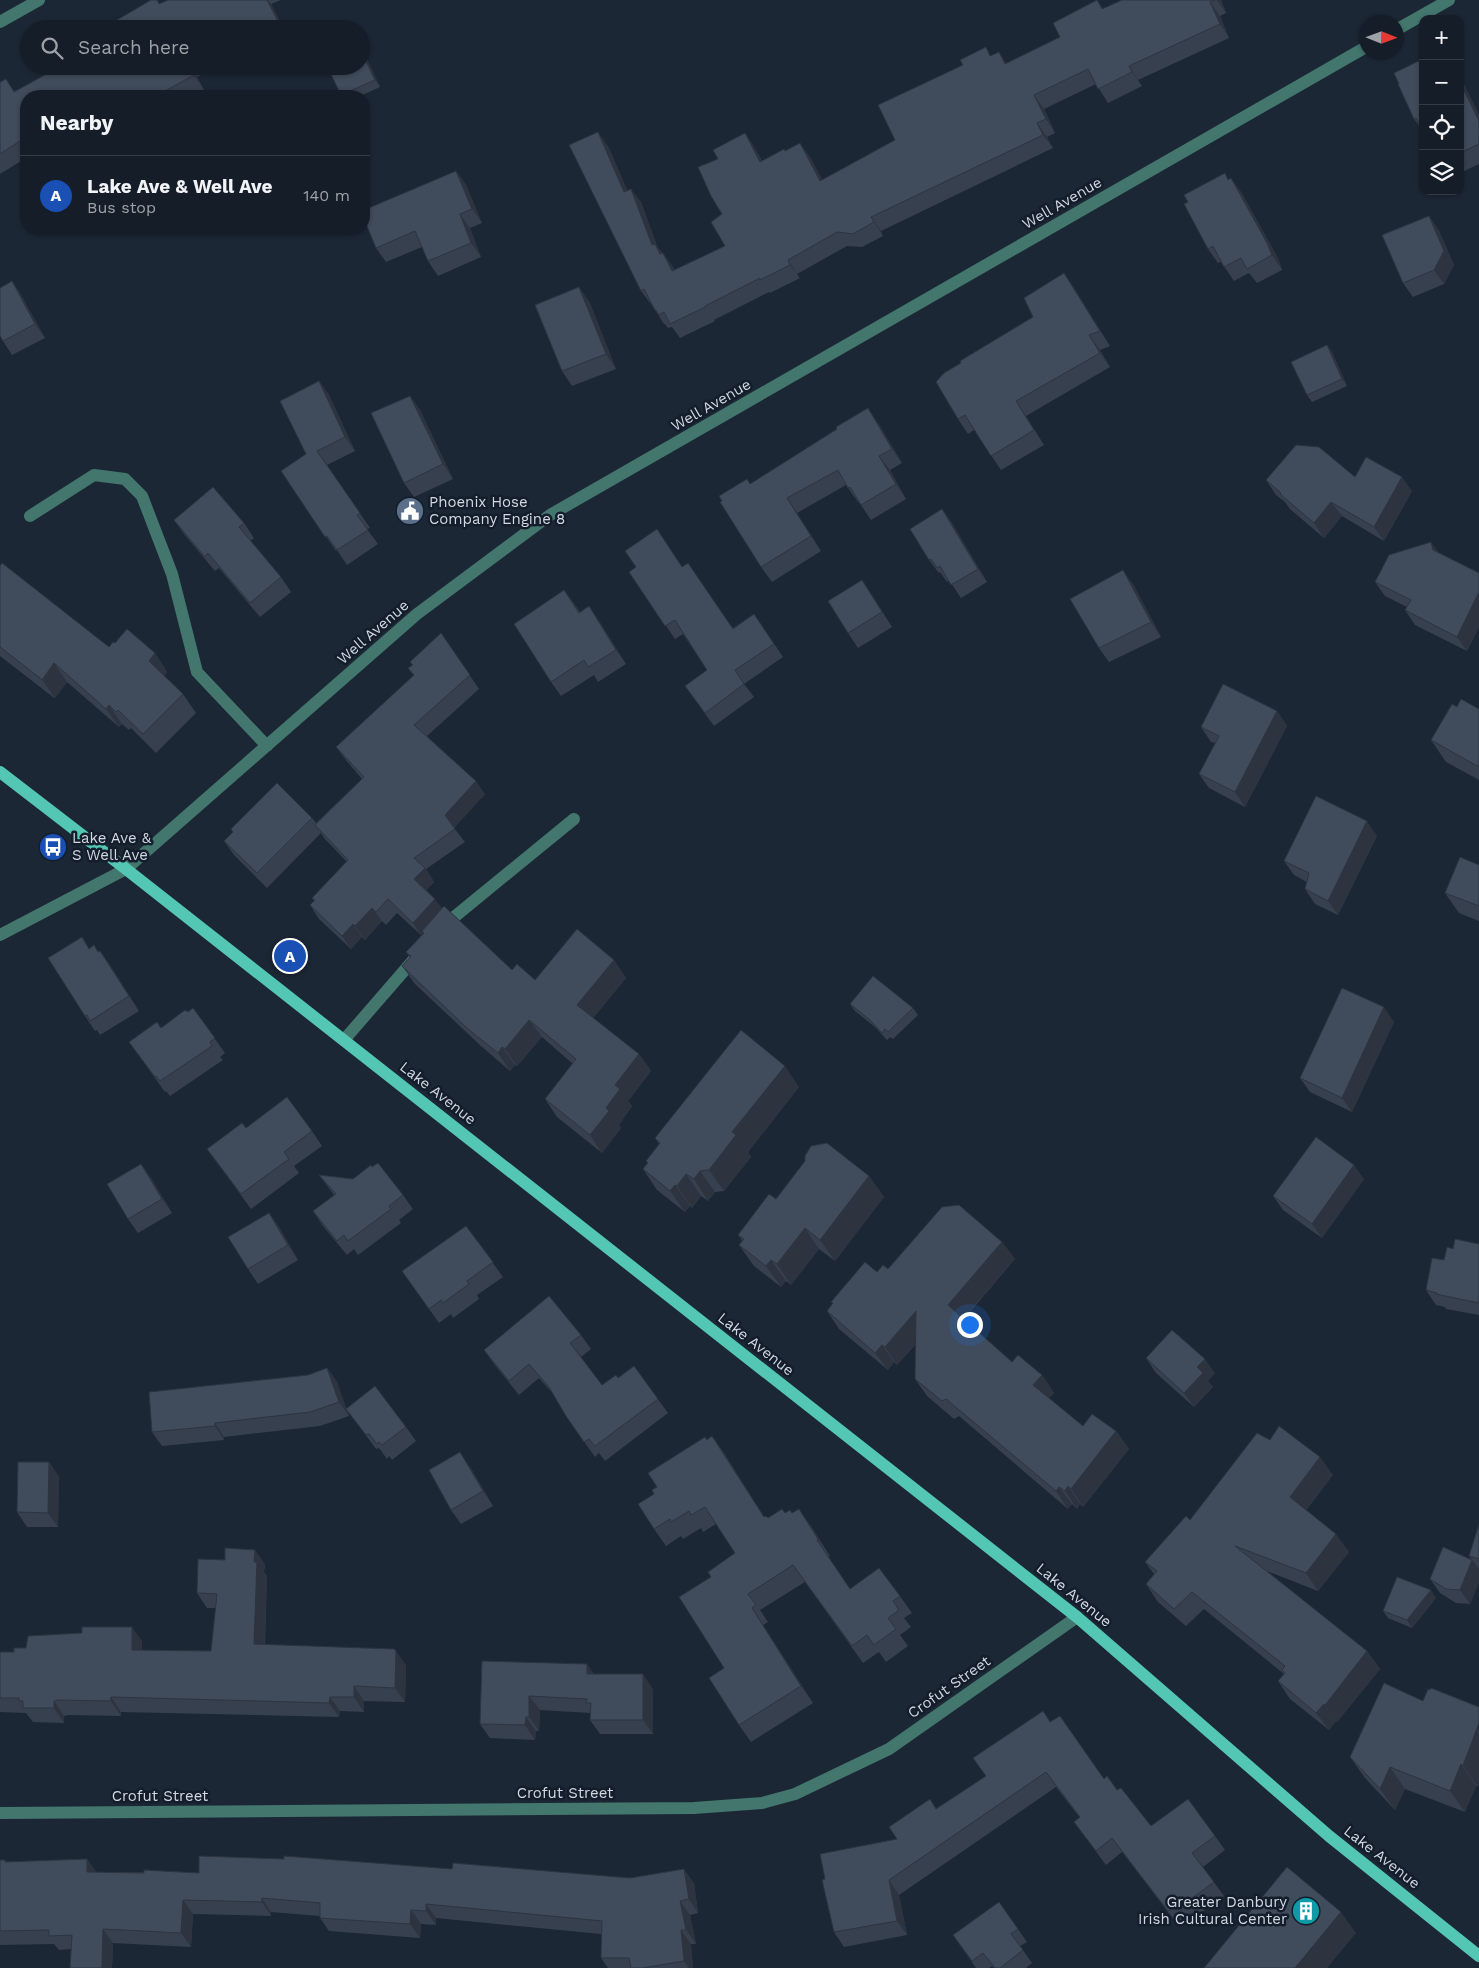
<!DOCTYPE html>
<meta charset="utf-8">
<style>
:root{--surface:#151d28;--page:#222a34;--text:#f1f3f6;--muted:#9da2a8;--line:#343b45;--accent:#ea580c}
body{margin:0;font-family:"Work Sans",sans-serif;background:var(--page);color:var(--text)}
.controls{position:absolute;right:15px;top:15px;display:grid;overflow:hidden;border-radius:10px;box-shadow:0 1px 4px #0004}
.controls button{width:45px;height:45px;display:grid;place-items:center;padding:0;border:0;border-bottom:1px solid var(--line);background:var(--surface);color:var(--text);font:25px sans-serif}
.compass{position:absolute;left:1359px;top:15px;width:45px;height:45px;border-radius:50%;background:var(--surface);box-shadow:0 1px 4px #0004;rotate:91deg}
.you{position:absolute;left:969px;top:1324px;width:18px;height:18px;margin:-12px;border:4px solid #fff;border-radius:50%;background:#1a73e8;box-shadow:0 0 0 8px #1a73e833}
.badge{display:grid;place-items:center;width:32px;height:32px;border-radius:50%;background:var(--accent);color:#fff;font-size:16px;font-weight:700}
.pin{position:absolute;translate:-50% -50%;border:2px solid #fff;box-shadow:0 1px 5px #0006}
.list{margin:0;padding:0;list-style:none}
h2{display:flex;justify-content:space-between;align-items:center;height:65px;margin:0;padding:0 20px;font-size:21px}
h2 small{font-size:16px;font-weight:400;color:var(--muted)}
.list li{display:grid;grid-template-columns:32px 1fr auto;gap:15px;align-items:center;box-sizing:border-box;height:80px;padding:0 20px;border-top:1px solid var(--line)}
.list b{display:block;font-size:19px;white-space:nowrap}
.list p{margin:0;font-size:16px;white-space:nowrap;color:var(--muted)}
.list em{font-size:16px;font-style:normal;color:var(--muted)}
.icon{flex:none;width:28px;height:28px;fill:none;stroke:currentColor;stroke-width:2;stroke-linecap:round;stroke-linejoin:round}
.map{position:relative;flex:none;width:1479px;height:1968px;overflow:hidden}
.search{position:absolute;background:var(--surface);box-shadow:0 1px 4px #0004;left:20px;top:20px;width:350px;height:55px;display:flex;align-items:center;gap:12px;box-sizing:border-box;padding:0 18px;border-radius:28px;color:var(--muted);font-size:19px}
.panel{position:absolute;background:var(--surface);box-shadow:0 1px 4px #0004;left:20px;top:90px;width:350px;height:145px;border-radius:20px}
.map>svg:first-child{display:block}
.lines{fill:none;stroke-linecap:round;stroke-linejoin:round}
.minor{stroke:#43766d;stroke-width:12}
.major{stroke:#53c7b4;stroke-width:12}
.wall{fill:#37404e}
.shaded-wall{fill:#2d3440}
.building{fill:#404b5b;stroke:#2d3440}
.labels{text-anchor:middle;stroke-width:5;stroke-linejoin:round;paint-order:stroke}
.street-label{font-size:15px;fill:#d1d8e1;stroke:#131d2b}
.poi-label{font-size:15px;fill:#d1d8e1;stroke:#131d2b;text-anchor:start}
</style>
<div class="map">
<svg width="1479" height="1968" viewBox="0 0 1479 1968">
<rect width="100%" height="100%" fill="#1c2735"/>
<g class="lines">
<!-- minor -->
<path class="minor" d="M0,22L39,0
M1396,30L1449,0
M30,516L94,475L125,479L142,496L172,574L197,672L267,746
M442,927L574,819
M0,935L126,869L417,614L550,515L1366,47
M344,1040L416,957
M0,1813L694,1808L762,1803L795,1794L889,1749L1077,1617"/>
<!-- major -->
<path class="major" d="M0,772L126,869L1077,1617L1329,1836L1479,1956"/>
</g>
<!-- wall -->
<path class="wall" d="M157,0L160,4L168,0H281L271,4L284,29H118Z
M1097,0L1103,9L1122,0H1221L1226,13L1220,16L1229,38L1138,80L1142,86L1108,103L1096,84L1044,109L1055,133L1047,137L1053,148L881,231L883,236L862,247L847,246L797,274L800,278L770,293L769,292L714,320L715,321L680,338L672,327L668,328L665,324H664L655,310L651,304L641,291L608,146L627,190L641,202L657,246L673,267L674,270L725,246L718,159L745,133L754,147L762,161L785,151L810,157L822,180L895,140L992,56L1007,63L1060,37Z
M364,53L380,87L360,96H342L327,66Z
M61,66H219L197,77L204,90L192,96H26V158L0,174V82L15,91Z
M1460,76L1479,115V164L1460,173Z
M1399,84L1423,131L1414,119Z
M456,171L466,185L482,223L470,228L481,257L438,276L428,261L422,247L386,262L376,248Z
M1229,179L1241,192L1278,258L1282,270L1257,283L1249,273L1234,281L1221,262L1218,263L1208,249Z
M1429,216L1439,231L1454,265L1444,284L1413,297L1403,283Z
M1064,273L1074,288L1110,346L1100,350L1110,367L1026,416L1044,445L1001,470L974,430L968,434L958,419L961,363L1033,317Z
M12,281L21,295L45,338L12,355L3,341Z
M589,301L616,369L572,386L562,371Z
M1327,345L1332,352L1347,386L1312,402L1307,395Z
M319,381L329,395L355,451L327,465L370,528L367,529L378,544L347,565L337,550L336,551L281,471L306,454Z
M410,396L420,410L453,479L414,497L404,483Z
M878,423L902,463L890,470L906,499L871,520L859,502H858L846,485L797,513L821,551L772,582L761,567L722,501L747,479L750,484Z
M1355,477L1412,491L1384,541L1342,516L1324,538L1290,509L1285,502L1276,495L1266,480Z
M942,509L952,523L987,582L961,598L949,580L947,582L940,572L939,573L929,560Z
M174,520L244,523L254,538L250,541L281,577L291,592L260,617L219,568L215,571L184,534Z
M1439,553L1479,573V627L1467,651L1415,625L1405,610L1407,607L1385,596L1375,582Z
M0,566L109,647L155,653L167,672L164,676L183,694L196,713L156,753L131,728L129,730L122,724L119,727L67,682L55,698L53,697L0,656Z
M682,567L733,628L754,614L783,657L744,684L754,697L714,726L685,686L707,670L683,634L675,639L629,572Z
M1133,584L1161,637L1109,662L1099,648Z
M564,590L580,612L599,621L626,664L598,682L594,675L561,696L551,682Z
M872,595L892,627L858,648L848,633Z
M441,633L479,689L427,736L485,794L454,828L465,842L426,869L434,882L426,890L442,909L512,970L535,980L614,960L626,978L593,1018L639,1054L651,1071L628,1101L632,1106L619,1125L621,1128L602,1153L557,1117L545,1099L573,1064L542,1037L517,1066L515,1065L510,1071L481,1046L415,984L402,966L410,958L406,952L422,936L397,913L386,925L382,921L365,940L362,937L351,949L319,919L310,905L314,901L312,898L347,862L324,838L321,833L267,888L234,855L224,841L312,818L316,823L362,779L346,760L336,747L414,676L408,668L412,665L410,662Z
M1457,707L1479,709V780L1446,762L1431,740Z
M1277,711L1287,726L1245,807L1209,788L1199,774L1215,743L1211,742L1201,727Z
M1377,836L1338,915L1315,904L1305,889L1307,882L1294,875L1284,861Z
M1479,865V921L1459,913L1445,893Z
M89,949L98,951H100L110,965L139,1011L100,1035L97,1030L95,1031L85,1016Z
M850,1004L913,1008L918,1015L893,1039L890,1037L887,1040L875,1027L855,1011Z
M193,1008L225,1053L220,1057L223,1060L170,1096L166,1091L165,1092L129,1042L161,1028Z
M1394,1022L1352,1112L1310,1092L1300,1078Z
M799,1087L748,1152L751,1157L724,1191L715,1192L708,1201L701,1196L692,1208L690,1206L685,1212L657,1190L643,1169L647,1163L659,1144L655,1138Z
M246,1128L312,1131L322,1146L294,1166L299,1173L251,1209L207,1149Z
M141,1164L151,1178L172,1213L138,1233L128,1219Z
M372,1167L403,1195L413,1209L399,1220L401,1223L358,1255L354,1249L347,1255L323,1226L313,1211L334,1195L319,1175L353,1179Z
M869,1176L884,1197L835,1261L819,1249L791,1285L786,1281L781,1287L754,1266L739,1245L742,1240L738,1235L776,1199Z
M1364,1179L1322,1238L1283,1210L1273,1196Z
M269,1213L279,1227L298,1260L258,1284L248,1269Z
M466,1226L503,1277L477,1295L479,1299L453,1318L451,1314L439,1323L402,1271Z
M1002,1242L1015,1259L964,1319L1012,1362L1042,1375L1054,1393L1049,1398L1083,1426L1116,1431L1129,1449L1083,1507L1080,1504L1077,1509L1072,1504L1068,1509L959,1416L954,1419L927,1396L915,1379L916,1344L897,1365L894,1362L888,1370L839,1329L827,1311L833,1304L831,1302L877,1272L888,1269Z
M1479,1244V1315L1446,1309L1445,1307L1436,1305L1426,1290L1444,1260L1453,1249Z
M581,1335L591,1349L581,1357L602,1385L618,1378L634,1366L668,1413L605,1461L599,1453L595,1457L566,1416L554,1395L539,1378L519,1395L494,1364L484,1350Z
M1146,1358L1215,1373L1208,1381L1213,1387L1194,1407L1156,1373Z
M327,1368L337,1382L346,1408L406,1427L416,1441L392,1460L389,1456L387,1459L379,1448L376,1449L347,1410L349,1416L320,1426L224,1437V1440L162,1446L152,1432Z
M712,1436L724,1453L764,1517L768,1518L785,1513H792L811,1526L830,1556L828,1557L850,1589L900,1596L912,1613L904,1618L911,1627L900,1635L908,1646L886,1662L879,1652L863,1663L805,1582L760,1610L768,1622L763,1625L813,1703L751,1742L739,1725L724,1668L711,1577L735,1553L716,1524L703,1532L701,1528L683,1539L681,1536L666,1546L654,1529L657,1487L707,1440Z
M1270,1440L1333,1475L1306,1510L1349,1552L1318,1591L1267,1571L1367,1651L1380,1669L1337,1722L1336,1721L1329,1730L1290,1699L1278,1681L1284,1674L1204,1609L1186,1626L1158,1602L1146,1584L1154,1574L1145,1562L1190,1520Z
M49,1462L59,1477L58,1527H27L17,1512Z
M470,1467L493,1506L461,1524L451,1510Z
M1479,1524V1582L1470,1604L1456,1603L1440,1593L1430,1579L1471,1559L1469,1556Z
M265,1564L264,1572L267,1576L265,1644L406,1665L405,1702L364,1701V1712L340,1711L339,1717L121,1712V1716L68,1715L64,1716V1723L33,1722L26,1713L0,1712V1652H14L26,1648L142,1641V1650L211,1651L216,1608H207L197,1593Z
M1436,1598L1412,1628L1388,1618L1383,1611Z
M482,1661L595,1674L653,1689V1734H600L590,1720L591,1713L540,1710L539,1731H536L535,1740L490,1738L480,1724Z
M1423,1701L1478,1787L1476,1786L1465,1812L1405,1789L1395,1810L1365,1778L1350,1757Z
M1051,1722L1104,1779L1117,1790L1151,1826L1215,1836L1225,1850L1203,1867L1224,1896L1186,1924L1184,1921L1178,1925L1122,1852L1106,1865L1074,1822L1080,1818L1056,1787L899,1895L907,1935L844,1947L834,1932L825,1879L897,1839L937,1808L986,1776Z
M87,1859L96,1872L199,1873L452,1869L630,1878L694,1883L698,1913L690,1915L696,1944H691L693,1968H608L601,1958V1934L436,1918V1925L421,1924L420,1938L329,1931L320,1918V1916L271,1912V1916L193,1914L191,1947L113,1943L112,1968H70L71,1949L59,1950L54,1944L0,1945V1860H5L6,1862Z
M999,1902L1027,1942L1020,1946L1032,1963L1026,1968H994L992,1966L989,1968H976L953,1935Z"/>
<!-- shaded-wall -->
<path class="shaded-wall" d="M267,0H268L271,4L284,29H282Z
M1217,0H1221L1226,13Z
M1210,2L1220,16L1229,38L1220,24Z
M361,49L364,53L380,87L375,80L361,51Z
M999,52L1008,66L1005,64Z
M189,66L197,77L204,90L194,75Z
M1129,66L1138,80L1142,86L1132,72Z
M1460,76L1479,115V121L1460,82Z
M1034,95L1044,109L1055,133L1046,119Z
M1037,123L1047,137L1053,148L1043,135Z
M598,132L608,146L634,205L624,192Z
M745,133L754,147L769,176L760,162Z
M800,143L810,157L830,194L820,181Z
M456,171L466,185L482,223L472,209Z
M1231,178L1241,192L1278,258L1282,270L1272,255Z
M631,189L641,202L657,246L665,258L670,268L652,245Z
M460,214L470,228L481,257L471,243Z
M1429,216L1439,231L1454,265L1444,284L1434,270Z
M871,217L881,231L883,236L874,222Z
M663,253L673,267L682,285L672,271Z
M788,260L797,274L800,278L790,265Z
M1064,273L1074,288L1110,346L1100,331Z
M12,281L21,295L45,338L35,324Z
M579,287L589,301L616,369L606,354Z
M1089,335L1100,350L1110,367L1100,353Z
M1327,345L1332,352L1347,386L1342,379Z
M319,381L329,395L355,451L345,437Z
M410,396L420,410L453,479L443,464Z
M1016,401L1026,416L1044,445L1034,430Z
M868,408L878,423L902,463L892,449Z
M879,456L890,470L906,499L896,484Z
M1402,477L1412,491L1384,541L1374,527Z
M787,498L797,513L821,551L811,536Z
M1331,502L1342,516L1324,538L1314,523Z
M942,509L952,523L987,582L978,569Z
M1431,542L1441,556L1433,550Z
M1123,570L1133,584L1161,637L1151,622Z
M862,580L872,595L892,627L882,612Z
M1479,592V627L1467,651L1457,637Z
M589,606L599,621L626,664L616,650Z
M155,653L167,672L161,679L149,661Z
M54,663L67,682L55,698L42,680Z
M109,705L122,724L119,727L106,709Z
M1277,711L1287,726L1245,807L1235,792Z
M476,781L485,794L454,828L445,815Z
M1367,821L1377,836L1338,915L1328,901Z
M425,868L434,882L424,893L414,879Z
M435,899L445,912L422,931L425,934L422,937L413,923Z
M372,908L382,921L365,940L355,926Z
M353,924L362,937L351,949L342,936Z
M100,951L110,965L139,1011L129,996Z
M614,960L626,978L589,1022L577,1005Z
M1384,1007L1394,1022L1352,1112L1342,1098Z
M529,1020L542,1037L517,1066L505,1049Z
M502,1047L515,1065L510,1071L498,1053Z
M639,1054L651,1071L628,1101L632,1106L619,1125L621,1128L602,1153L590,1135L606,1108L615,1085Z
M785,1066L799,1087L748,1152L751,1157L724,1191L709,1170L732,1132Z
M141,1164L151,1178L172,1213L162,1199Z
M1354,1165L1364,1179L1322,1238L1312,1224Z
M700,1171L715,1192L708,1201L694,1179Z
M686,1174L701,1196L692,1208L677,1186Z
M869,1176L884,1197L835,1261L820,1240Z
M675,1185L690,1206L685,1212L670,1191Z
M269,1213L279,1227L298,1260L288,1245Z
M805,1228L819,1249L791,1285L777,1264Z
M1002,1242L1015,1259L960,1322L948,1305Z
M771,1260L786,1281L781,1287L766,1266Z
M916,1311L929,1329L897,1365L885,1347Z
M882,1345L894,1362L888,1370L875,1353Z
M1205,1359L1215,1373L1208,1381L1213,1387L1194,1407L1184,1393L1197,1367Z
M327,1368L337,1382L349,1416L339,1402Z
M1042,1375L1054,1393L1045,1403L1033,1385Z
M215,1423L224,1437V1440L215,1426Z
M1116,1431L1129,1449L1083,1507L1071,1489Z
M712,1436L724,1453L775,1534L764,1517Z
M460,1452L470,1467L493,1506L483,1491Z
M1320,1457L1333,1475L1302,1514L1290,1497Z
M49,1462L59,1477L58,1527L48,1513Z
M1068,1486L1080,1504L1077,1509L1065,1491Z
M1059,1487L1072,1504L1068,1509L1056,1491Z
M799,1509L811,1526L830,1556L818,1539Z
M1336,1534L1349,1552L1318,1591L1306,1573Z
M255,1550L265,1564L264,1572L267,1576L264,1658L254,1644V1562Z
M1472,1560L1479,1569V1582L1470,1604L1460,1590Z
M1431,1590L1436,1598L1412,1628L1407,1620Z
M752,1608L763,1625L813,1703L801,1686Z
M132,1627L142,1641V1664L132,1650Z
M396,1651L406,1665L405,1702L395,1688Z
M1367,1651L1380,1669L1337,1722L1325,1705Z
M587,1664L597,1678L587,1674Z
M643,1674L653,1689V1734L643,1720Z
M354,1686L364,1701V1712L354,1697Z
M529,1696L540,1710L539,1731L529,1717Z
M111,1697L121,1712V1716L111,1701Z
M330,1697L340,1711L339,1717L329,1703Z
M54,1701L64,1716V1723L54,1708Z
M1324,1704L1336,1721L1329,1730L1316,1713Z
M526,1717L536,1731L535,1740L525,1725Z
M1479,1723V1784L1478,1787L1463,1766Z
M1461,1764L1476,1786L1465,1812L1450,1791Z
M1390,1767L1405,1789L1395,1810L1380,1789Z
M87,1859L97,1873L87,1872Z
M684,1869L694,1883L698,1913L689,1899Z
M889,1880L899,1895L907,1935L897,1921Z
M262,1898L271,1912V1916L262,1902Z
M183,1900L193,1914L191,1947L181,1933Z
M680,1901L690,1915L696,1944L686,1930Z
M426,1904L436,1918V1925L426,1911Z
M411,1910L421,1924L420,1938L410,1924Z
M1341,1912L1356,1933L1327,1968H1295Z
M103,1929L113,1943L112,1968H102Z
M681,1930L691,1944L693,1968H689L684,1961Z"/>
<!-- building -->
<path class="building" d="M151,0H157L159,4L168,0H267L282,29H118L121,27L117,20Z
M1097,0L1102,9L1122,0H1215L1210,2L1220,24L1129,66L1132,72L1098,89L1088,69L1034,95L1046,119L1037,123L1043,135L871,217L874,222L853,234L837,232L788,260L790,265L760,280V278L705,306V307L670,324L664,312L659,315L656,310H655L644,289L641,291L569,145L598,132L624,192L631,189L652,245L655,244L660,254L663,253L672,271L725,246L711,222L722,214L711,196L698,167L718,159L713,150L745,133L760,162L784,149L785,151L800,143L820,181L895,140L878,105L963,65L960,60L986,47L990,56L999,52L1005,64L1060,37L1053,23Z
M361,51L375,80L341,95L327,66H361Z
M1423,59V131L1416,118L1414,119L1398,84H1399L1394,73Z
M61,66H189L194,75L156,96H26V137L0,154V82L6,79L14,92Z
M1460,82L1479,121V144L1460,153Z
M456,171L472,209L460,214L471,243L428,261L415,231L376,248L364,219V210Z
M1225,173L1228,180L1231,178L1267,243L1272,255L1247,269L1241,258L1224,267L1213,246L1208,249L1184,204L1188,202L1184,195Z
M1429,216L1444,251L1434,270L1403,283L1382,235Z
M1064,273L1100,331L1089,335L1100,353L1016,401L1034,430L991,456L965,415L958,419L936,382L944,373L961,363L960,361L1033,317L1024,298Z
M12,281L35,324L3,341L0,336V288Z
M579,287L606,354L562,371L535,305Z
M1327,345L1342,379L1307,395L1291,362Z
M319,381L345,437L317,451L360,513L357,515L368,530L337,550L327,536L325,537L281,471L306,454L280,401Z
M410,396L443,464L404,483L371,413Z
M868,408L892,449L879,456L896,484L861,505L850,487L848,488L838,470L787,498L811,536L761,567L720,502L722,501L719,496L747,479L750,484L837,429L836,427Z
M1296,445L1319,447L1355,477L1366,457L1402,477L1374,527L1331,502L1314,523L1280,494L1281,493L1266,480Z
M213,487L244,523L239,527L281,577L250,603L208,553L205,557L174,520Z
M942,509L978,569L951,585L940,566L937,568L931,559L929,560L910,529Z
M657,529L682,567L688,563L733,629L754,614L774,644L735,670L744,684L705,713L685,686L707,670L675,620L665,626L629,572L636,567L625,551Z
M1431,542L1433,550L1479,573V592L1457,637L1405,610L1411,600L1375,582L1389,555Z
M2,563L109,647L113,642L115,643L127,629L155,653L149,661L183,694L143,734L118,710L116,712L109,705L106,709L54,663L42,680L40,678L0,647V566Z
M1123,570L1151,622L1099,648L1070,599Z
M862,580L882,612L848,633L828,601Z
M564,590L579,613L589,606L616,650L588,667L584,660L551,682L514,624Z
M441,633L470,675L414,725L476,781L445,815L455,829L414,858L425,868L414,879L435,899L413,923L388,899L376,912L372,908L355,926L353,924L342,936L310,905L315,900L312,898L348,860L315,825L364,777L336,747L414,675L408,668L413,665L410,662Z
M1223,684L1277,711L1235,792L1199,774L1219,736L1201,727Z
M1461,699L1479,709V767L1431,740L1452,704L1457,707Z
M277,783L312,818L257,873L224,841L233,832L231,829Z
M1316,796L1367,821L1328,901L1305,889L1309,873L1284,861Z
M1460,857L1479,865V906L1445,893Z
M444,906L512,970L517,964L535,980L577,929L614,960L577,1005L639,1054L615,1085L620,1089L606,1108L609,1111L590,1135L545,1099L576,1059L529,1020L505,1049L502,1047L498,1053L468,1029L402,966L411,956L406,952L424,933L422,931Z
M82,937L89,949L94,945L98,952L100,951L129,996L90,1021L87,1015L85,1016L48,958Z
M873,976L913,1008L888,1032L885,1029L882,1033L870,1020L850,1004Z
M1342,988L1384,1007L1342,1098L1300,1078Z
M193,1008L215,1038L210,1042L212,1046L160,1081L156,1076L155,1077L129,1042L157,1022L161,1028L185,1010L188,1012Z
M741,1030L785,1066L732,1132L736,1135L709,1170L700,1171L694,1179L686,1174L677,1186L675,1185L670,1191L643,1169L648,1163L646,1161L660,1143L655,1138Z
M287,1097L312,1131L284,1152L289,1159L241,1194L207,1149L242,1123L246,1128Z
M1316,1137L1354,1165L1312,1224L1273,1196Z
M827,1143L869,1176L820,1240L805,1228L777,1264L771,1260L766,1266L739,1245L744,1239L738,1235L769,1194L776,1199L805,1161V1156L811,1146Z
M378,1163L403,1195L389,1206L391,1209L348,1241L344,1235L337,1241L313,1211L336,1194L319,1175L353,1179L371,1165L372,1167Z
M141,1164L162,1199L128,1219L107,1184Z
M959,1205L1002,1242L948,1305L1012,1362L1018,1355L1042,1375L1033,1385L1083,1426L1092,1414L1116,1431L1071,1489L1068,1486L1065,1491L1059,1487L1056,1491L946,1399L942,1401L915,1379L916,1311L885,1347L882,1345L875,1353L827,1311L833,1303L831,1302L865,1262L877,1272L883,1265L888,1269L942,1207Z
M269,1213L288,1245L248,1269L228,1237Z
M466,1226L493,1262L467,1281L469,1284L443,1303L441,1300L429,1309L402,1271Z
M1455,1239L1479,1244V1303L1436,1294L1437,1293L1426,1290L1432,1258L1444,1260L1447,1247L1453,1249Z
M549,1296L581,1335L570,1343L602,1385L616,1375L618,1378L634,1366L658,1399L595,1446L589,1439L584,1442L566,1416L549,1387L529,1364L509,1381L484,1350Z
M1172,1330L1205,1359L1197,1367L1203,1373L1184,1393L1146,1358Z
M327,1368L339,1402L310,1412L215,1423V1426L152,1432L149,1392L308,1375Z
M375,1386L406,1427L382,1445L379,1442L377,1444L369,1434L366,1435L346,1409Z
M1279,1426L1320,1457L1290,1497L1336,1534L1306,1573L1235,1546L1367,1651L1325,1705L1324,1704L1316,1713L1278,1681L1285,1673L1282,1670L1285,1666L1192,1592L1174,1609L1146,1584L1157,1571L1145,1562L1186,1516L1190,1520L1257,1433L1270,1440Z
M712,1436L764,1517L766,1516L768,1518L782,1509L785,1513L790,1510L792,1513L799,1509L818,1539L817,1540L850,1589L879,1568L900,1596L893,1601L899,1610L888,1618L896,1629L874,1645L867,1635L852,1646L793,1565L748,1594L756,1605L752,1608L801,1686L739,1725L709,1678L724,1668L679,1597L711,1577L708,1572L735,1553L705,1507L691,1515L689,1511L671,1522L670,1519L654,1529L638,1504L654,1494L652,1490L657,1487L648,1473L705,1437L707,1440Z
M460,1452L483,1491L451,1510L429,1470Z
M18,1462H49L48,1513L17,1512Z
M1479,1524V1559L1469,1556Z
M1443,1547L1472,1560L1460,1590L1446,1589L1430,1579Z
M225,1548L255,1550L254,1562H257L254,1644L394,1649L396,1651L395,1688L354,1686V1697H330L329,1703L111,1697V1701L58,1700L54,1701V1708H23V1701H19V1698H0V1652H14V1648H26L28,1636L82,1633V1627H132V1650L211,1651L217,1594L197,1593L198,1559L225,1560Z
M1397,1577L1431,1590L1407,1620L1383,1611Z
M482,1661L587,1664V1674H643V1720H590L591,1703H586L587,1699L529,1696V1717H526L525,1725L480,1724Z
M1384,1683L1423,1701L1428,1689L1430,1690L1431,1688L1479,1707V1723L1463,1766L1461,1764L1450,1791L1390,1767L1380,1789L1350,1757Z
M1043,1711L1050,1722L1060,1716L1104,1779L1107,1776L1117,1790L1121,1788L1151,1826L1188,1799L1215,1836L1192,1853L1214,1882L1176,1910L1174,1907L1168,1911L1112,1838L1096,1851L1074,1822L1080,1817L1046,1772L889,1880L897,1921L834,1932L822,1880L825,1879L820,1854L897,1839L889,1827L930,1799L936,1809L986,1776L973,1758Z
M199,1856L284,1859V1856L452,1869L453,1863L630,1878L684,1869L689,1899L680,1901L686,1930H681L684,1961L642,1968H631L629,1958H601L602,1921L426,1904V1911L411,1910L410,1924L320,1918V1903L262,1898V1902L183,1900L181,1933L103,1929L102,1968H70L72,1935L49,1936V1930L0,1931V1860H5V1862L87,1859V1872L144,1873V1870L199,1873Z
M1287,1867L1341,1912L1295,1968H1204Z
M999,1902L1018,1929L1011,1934L1023,1950L1000,1968H995L983,1953L972,1961L953,1935Z"/>
<!-- icons -->
<defs>
<symbol id="civic-disc" viewBox="-11 -11 22 22"><circle r="9.5" fill="#5c6f8a" stroke="#131d2b"/><path d="M-.6-6.5H3V-4.5H.6V-3L4-1V1h2V6H-6V1h2V-1L-.6-3ZM-1.2 2.5V6h2.4V2.5Z" fill="#fff"/></symbol>
<symbol id="bus-disc" viewBox="-11 -11 22 22"><circle r="9.5" fill="#1a4fb4" stroke="#131d2b"/><path d="M-5-6H5V4H4V6H2V4H-2V6H-4V4H-5ZM-3.5-4V0h7V-4ZM-3.5 1.2v1.5H-2V1.2ZM2 1.2v1.5H3.5V1.2Z" fill="#fff"/></symbol>
<symbol id="building-disc" viewBox="-11 -11 22 22"><circle r="9.5" fill="#0f9aa8" stroke="#131d2b"/><path d="M-4-6H4V6H1V3H-1V6H-4ZM-2.5-4.3h1.7v1.8h-1.7ZM.8-4.3h1.7v1.8H.8ZM-2.5-1h1.7V.8h-1.7ZM.8-1h1.7V.8H.8Z" fill="#fff"/></symbol>
</defs>
<g fill-rule="evenodd">
<use href="#civic-disc" x="394" y="495" width="32" height="32"/>
<use href="#bus-disc" x="37" y="831" width="32" height="32"/>
<use href="#building-disc" x="1290" y="1895" width="32" height="32"/>
</g>
<g class="labels">
<!-- street labels -->
<g class="street-label">
<text transform="translate(1062 203) rotate(-30)" y="5">Well Avenue</text>
<text transform="translate(711 405) rotate(-30)" y="5">Well Avenue</text>
<text transform="translate(373 632) rotate(-41)" y="5">Well Avenue</text>
<text transform="translate(438 1093) rotate(38)" y="5">Lake Avenue</text>
<text transform="translate(756 1344) rotate(38)" y="5">Lake Avenue</text>
<text transform="translate(1074 1595) rotate(39)" y="5">Lake Avenue</text>
<text transform="translate(949 1687) rotate(-35)" y="5">Crofut Street</text>
<text x="565" y="1798">Crofut Street</text>
<text x="160" y="1801">Crofut Street</text>
<text transform="translate(1382 1857) rotate(38)" y="5">Lake Avenue</text>
</g>
<!-- poi labels -->
<g class="poi-label">
<text x="429" y="507">Phoenix Hose<tspan x="429" dy="17">Company Engine 8</tspan></text>
<text x="72" y="843">Lake Ave &amp;<tspan x="72" dy="17">S Well Ave</tspan></text>
<text x="1287" y="1907" text-anchor="end">Greater Danbury<tspan x="1287" dy="17">Irish Cultural Center</tspan></text>
</g>
</g>
</svg>
<div class="controls">
<button>+</button>
<button>−</button>
<button><svg class="icon" aria-label="locate" viewBox="0 0 24 24"><circle cx="12" cy="12" r="6"/><path d="M12 2v4M12 18v4M2 12h4M18 12h4"/></svg></button>
<button><svg class="icon" aria-label="layers" viewBox="0 0 24 24"><path d="M12 4l9 5-9 5-9-5zM3 14l9 5 9-5"/></svg></button>
</div>
<svg class="compass" viewBox="-18 -18 36 36"><path d="M0-13l5 13h-10z" fill="#e53935"/><path d="M0 13l5-13h-10z" fill="#9da2a8"/></svg>
<div class="you"></div>
<div class="pin badge" style="left:290px;top:956px;background:#1a4fb4">A</div>
<div class="search"><svg class="icon" aria-label="search" viewBox="0 0 24 24"><circle cx="10" cy="10" r="6"/><path d="M15 15l6 6"/></svg>Search here</div>
<section class="panel">
<h2>Nearby<small></small></h2>
<ul class="list">
<li><span class="badge" style="background:#1a4fb4">A</span><div><b>Lake Ave &amp; Well Ave</b><p>Bus stop</p></div><em>140 m</em></li>
</ul>
</section>
</div>
